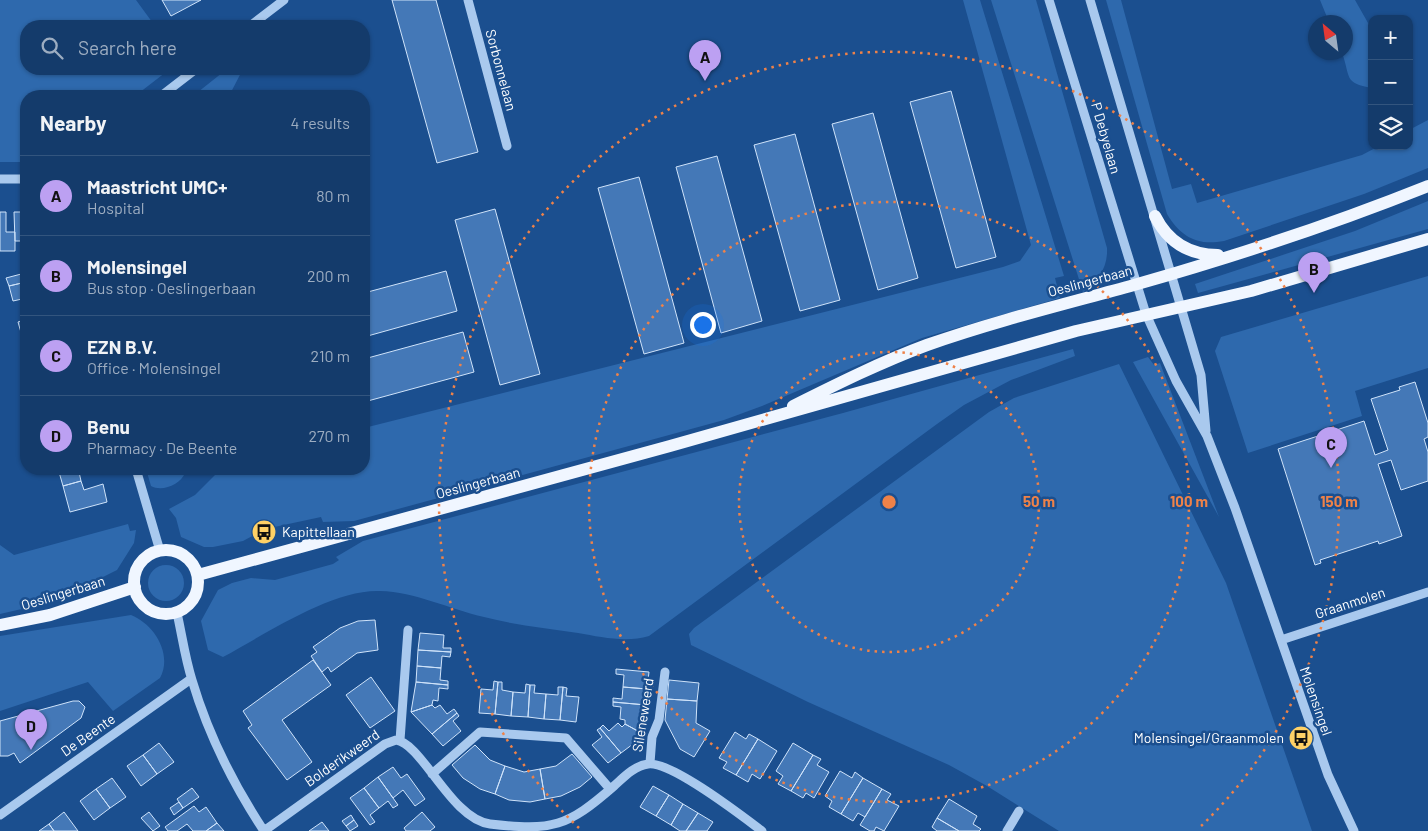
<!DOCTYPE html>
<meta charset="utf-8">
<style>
:root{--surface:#143b6b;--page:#214673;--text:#f1f3f6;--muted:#9dadc1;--line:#33557e;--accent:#bca0f2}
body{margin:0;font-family:Barlow,sans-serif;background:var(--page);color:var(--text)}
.controls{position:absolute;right:15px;top:15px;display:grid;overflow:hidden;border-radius:10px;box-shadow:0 1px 4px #0004}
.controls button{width:45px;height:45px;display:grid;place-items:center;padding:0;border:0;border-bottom:1px solid var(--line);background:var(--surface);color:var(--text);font:25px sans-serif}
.compass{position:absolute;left:1308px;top:15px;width:45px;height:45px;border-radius:50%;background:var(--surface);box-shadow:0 1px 4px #0004;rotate:331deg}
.you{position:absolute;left:702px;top:324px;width:18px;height:18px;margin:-12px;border:4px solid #fff;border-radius:50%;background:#1a73e8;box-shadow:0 0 0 8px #1a73e833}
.badge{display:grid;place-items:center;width:32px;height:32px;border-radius:50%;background:var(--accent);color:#111;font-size:16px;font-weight:700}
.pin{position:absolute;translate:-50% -41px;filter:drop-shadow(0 1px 2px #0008)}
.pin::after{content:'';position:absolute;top:26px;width:18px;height:15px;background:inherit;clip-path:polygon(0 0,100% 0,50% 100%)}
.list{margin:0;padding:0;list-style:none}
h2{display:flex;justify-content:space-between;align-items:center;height:65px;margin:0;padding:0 20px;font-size:21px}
h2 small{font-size:16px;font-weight:400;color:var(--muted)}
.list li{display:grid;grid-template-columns:32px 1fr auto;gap:15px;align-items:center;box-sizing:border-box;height:80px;padding:0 20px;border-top:1px solid var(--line)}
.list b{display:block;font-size:19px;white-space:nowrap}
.list p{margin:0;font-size:16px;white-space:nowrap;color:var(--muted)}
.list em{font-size:16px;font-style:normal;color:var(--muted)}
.icon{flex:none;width:28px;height:28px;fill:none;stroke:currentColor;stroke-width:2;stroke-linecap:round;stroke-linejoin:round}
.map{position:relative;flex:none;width:1428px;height:831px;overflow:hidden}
.search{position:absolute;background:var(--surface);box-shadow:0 1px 4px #0004;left:20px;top:20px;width:350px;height:55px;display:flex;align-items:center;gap:12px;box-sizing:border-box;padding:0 18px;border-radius:20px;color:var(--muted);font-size:19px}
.panel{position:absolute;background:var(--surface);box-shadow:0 1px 4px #0004;left:20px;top:90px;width:350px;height:385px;border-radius:20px}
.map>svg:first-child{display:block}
.green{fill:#2e69ad}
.building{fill:#4478b7;stroke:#cfe3fa}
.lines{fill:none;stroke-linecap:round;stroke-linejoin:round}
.minor{stroke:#a9c9ee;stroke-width:9}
.major{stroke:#f0f6ff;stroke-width:12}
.ring{fill:none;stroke:#ee8249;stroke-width:2.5;stroke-dasharray:2.5 5}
.labels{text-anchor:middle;stroke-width:5;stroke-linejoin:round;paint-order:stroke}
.street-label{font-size:14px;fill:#fff;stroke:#1b4f8f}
.poi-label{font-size:14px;fill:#fff;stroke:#1b4f8f;text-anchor:start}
.centre{fill:#ee8249;stroke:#1b4f8f;stroke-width:2.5}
.ring-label{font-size:15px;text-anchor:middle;font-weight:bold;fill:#ee8249;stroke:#1b4f8f;stroke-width:5;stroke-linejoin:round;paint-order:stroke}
</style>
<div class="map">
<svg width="1428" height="831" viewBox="0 0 1428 831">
<rect width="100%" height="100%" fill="#1b4f8f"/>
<!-- green -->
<path class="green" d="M0,0H136L155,26H26V69H170L135,96H26V162H0Z
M963,0H980L1064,276L1055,278L1060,298L922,338L762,406L724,420L354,521L323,522L321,517L265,529L243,541L213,547H204L181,537L176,518L169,509L195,495L221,469H364V428L1003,267L1020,261L1031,245Z
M991,0H1036L1107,248C1108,268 1098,281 1083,292Z
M1106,0H1121L1172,189L1191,184L1197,203L1362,155L1379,146H1409V130L1428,120V168L1364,194L1224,241C1197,246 1181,237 1167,214Z
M1320,0H1355L1372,30V88C1343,83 1351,77 1342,53L1346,52V22H1329Z
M227,69H243L229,96H193Z
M1428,201V229L1198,293L1195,284L1355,231Z
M1428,276V368L1355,391L1362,416L1248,453L1215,351L1221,337Z
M1073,349L1075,356L1011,380L964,405L937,424L649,636C626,643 601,637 578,633C546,628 514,625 484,617C450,609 415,592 380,591C332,589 266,634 223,657L208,650L201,621L218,590L232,583L251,578L275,580L333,564L339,560L336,557L363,541L843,413Z
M1148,357L1154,365L1160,363L1219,517L1133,362Z
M1119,364L1226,583L1312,831H1059L987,786L949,765L808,702L691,645L689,634L694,628L989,412L1014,398Z
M146,469H184L185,473C180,485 162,492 151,486Z
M128,524L130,531L136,530L134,543L117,570L95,581L96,586L65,599L0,614V545L14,555Z
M148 583a18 18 0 1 1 36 0a18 18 0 1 1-36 0Z
M131,615C154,624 173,654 160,678L113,711L88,682L0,711V636Z"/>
<!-- building -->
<path class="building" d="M162,0H201L171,16Z
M392,0H436L478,152L437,163Z
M951,91L996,257L956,268L910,102Z
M873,113L918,278L878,290L832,124Z
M795,134L840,300L800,311L754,145Z
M717,156L762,321L721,333L676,167Z
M639,177L684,343L644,354L598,188Z
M495,209L540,374L500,385L455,220Z
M0,212H6V232H15V251H0Z
M14,212H26V241H15Z
M446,271L457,311L364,337V293Z
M25,273L26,282L9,286L6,278Z
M26,282V309H25L22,299L13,301L9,286Z
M26,319V335L22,336L18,322Z
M463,332L474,372L364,402V359Z
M26,335V351L22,336Z
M1415,382L1428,423V437L1424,439L1428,452V481L1401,490L1391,460L1378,464L1402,536L1379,544L1378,541L1320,560L1321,563L1315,565L1278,449L1364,421L1375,455L1388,450L1371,399L1400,390L1399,387Z
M66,469H92L79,472L81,481L63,486L59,472Z
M81,481L84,490L103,484L107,502L70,512L63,486Z
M375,620L378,650L357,653L331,672L328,667L322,672L311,656L317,652L313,647L340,628L358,621Z
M420,633L444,635L443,648H451V652L418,650Z
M418,650L451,652L450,657L442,656L441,668L417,666Z
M313,660L331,685L282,720L312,762L287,780L248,728L252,725L243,711Z
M417,666L441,668L440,680L448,681V685L416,682Z
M616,669L649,672L647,689L623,687L624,675L616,674Z
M371,677L395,711L370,728L346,695Z
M669,680L699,683L697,701L667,699Z
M494,681L498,682L495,714L479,713L481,689L493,690Z
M416,682L448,685V689L439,688L438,701L433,700L432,705L411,712Z
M498,682H502V690L513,692L511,716L495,714Z
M526,684L530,685L528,717L511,716L513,692L525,693Z
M530,685H535L534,693L546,694L544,719L528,717Z
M558,687H563L560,720L544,719L546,694L558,695Z
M563,687L567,688L566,696L579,697L576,722L560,720Z
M623,687L647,689L646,705L613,702V698L622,699Z
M667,699L697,701L696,723L710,731L694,757L680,749L665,720Z
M73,701H79L85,707L81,718L20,763L14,753L8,756H0V721Z
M613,702L646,705L645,735L625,724V720L620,719L621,707L613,706Z
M432,705L435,708L440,705L447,714L454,709L457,713L432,734L411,712Z
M457,713L459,716L453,721L461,731L443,746L432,734Z
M618,723L622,727L625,724L645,735L621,753L600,728L603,725L609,731Z
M600,728L621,753L608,763L592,745L602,737L597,730Z
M735,732L746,739L749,734L758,739L736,775L723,768L727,762L719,758Z
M758,739L777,751L760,779L752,774L748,782L736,775Z
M159,743L174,762L157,774L143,755Z
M793,743L813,755L791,791L778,784L783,776L776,771Z
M475,745L490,760L505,766L495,794L480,789L463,778L452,765Z
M572,754L592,777L580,787L561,796L545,799L540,769L556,766Z
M143,755L157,774L141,786L127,766Z
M813,755L821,759L817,765L829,772L814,798L806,793L803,798L791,791Z
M505,766L524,772L540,769L545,799L530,802L509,800L495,794Z
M393,767L401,778L407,774L425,799L415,806L403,790L393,798L378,777Z
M840,771L852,778L855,772L863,778L841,814L829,807L832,801L825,796Z
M378,777L398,805L393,808L388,801L379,808L364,788Z
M112,778L126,797L110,808L96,789Z
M863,778L882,789L865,817L858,813L853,821L841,814Z
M653,786L669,795L656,816L640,807Z
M192,788L199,797L183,808L177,799Z
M364,788L379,808L370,815L375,822L370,825L350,798Z
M96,789L110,808L94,820L80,801Z
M882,789L891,794L887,800L899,806L884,831L876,827L874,831H870L860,825Z
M669,795L683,804L671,825L656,816Z
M949,799L977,816L973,824L981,829L979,831H959L937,818Z
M179,802L183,808L174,815L170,808Z
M683,804L698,813L686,831H680L671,825Z
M194,806L199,812L206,807L217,823L206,831H193L187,824L177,831H168L165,827Z
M64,812L78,831H54L49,824Z
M149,812L160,826L153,831L141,818Z
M422,812L435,827L430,831H406L404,828Z
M698,813L713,822L707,831H686Z
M351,815L354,820L346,826L342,821Z
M937,818L959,831H937L932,827Z
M354,820L358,826L350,831L346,826Z
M322,822L329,831H309Z
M217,823L224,831H206Z
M49,824L54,831H39Z"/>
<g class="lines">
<!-- minor -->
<path class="minor" d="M468,0L507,146
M1049,0L1146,314L1176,381L1207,436L1235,508L1328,775L1354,831
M1090,0L1201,375L1206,431
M250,26L284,0
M161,96L196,69
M0,179H26
M136,469L160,551
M177,613C182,635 185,658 192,680C208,734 233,784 264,831
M1281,640L1428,592
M400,740L408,630
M650,763L652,737L659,720L665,672
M432,774L480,732L566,738L610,789
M0,815L191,679
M264,831L385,744L396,740C422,743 451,819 490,824C553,831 567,827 614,786C624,777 634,766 648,764C671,761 742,816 762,831
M1007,831L1019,811"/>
<!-- major -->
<path class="major" d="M1155,216C1168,242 1189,255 1218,255
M793,406C837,384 881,362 927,345C995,321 1065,304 1134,285C1233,257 1333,224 1428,186
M134 582a32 32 0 1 1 64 0a32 32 0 1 1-64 0Z
M198,575L670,446L1076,331L1251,291L1428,239
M0,625L50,615L135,587"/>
</g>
<!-- distance rings -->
<g class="ring">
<circle cx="889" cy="502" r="150"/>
<circle cx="889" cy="502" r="300"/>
<path d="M579 828A450 450 0 1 1 1199 828"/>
</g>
<!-- icons -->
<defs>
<symbol id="bus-disc" viewBox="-11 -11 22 22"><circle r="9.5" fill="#ffd166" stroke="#1b4f8f"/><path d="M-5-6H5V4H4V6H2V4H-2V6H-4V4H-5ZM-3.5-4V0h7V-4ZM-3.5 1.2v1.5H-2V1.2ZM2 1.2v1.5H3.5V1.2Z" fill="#111"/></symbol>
</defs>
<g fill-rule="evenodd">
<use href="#bus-disc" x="250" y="518" width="28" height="28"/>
<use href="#bus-disc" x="1287" y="724" width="28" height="28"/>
</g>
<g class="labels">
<!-- street labels -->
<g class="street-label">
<text transform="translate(501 70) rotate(75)" y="5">Sorbonnelaan</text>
<text transform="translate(1106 138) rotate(74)" y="5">P Debyelaan</text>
<text transform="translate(1090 281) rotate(-15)" y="5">Oeslingerbaan</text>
<text transform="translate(478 483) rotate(-15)" y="5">Oeslingerbaan</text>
<text transform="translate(63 593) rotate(-17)" y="5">Oeslingerbaan</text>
<text transform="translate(1350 603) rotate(-18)" y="5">Graanmolen</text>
<text transform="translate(1316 701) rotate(71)" y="5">Molensingel</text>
<text transform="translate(643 715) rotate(-81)" y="5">Sileneweerd</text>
<text transform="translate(88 735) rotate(-35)" y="5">De Beente</text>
<text transform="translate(342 758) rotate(-35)" y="5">Bolderikweerd</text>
</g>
<!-- poi labels -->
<g class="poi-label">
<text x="282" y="537">Kapittellaan</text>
<text x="1284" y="743" text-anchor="end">Molensingel/Graanmolen</text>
</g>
</g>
<circle cx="889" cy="502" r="8" class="centre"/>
<g class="ring-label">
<text x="1039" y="507">50 m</text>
<text x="1189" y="507">100 m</text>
<text x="1339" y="507">150 m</text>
</g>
</svg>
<div class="controls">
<button>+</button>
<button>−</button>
<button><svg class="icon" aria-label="layers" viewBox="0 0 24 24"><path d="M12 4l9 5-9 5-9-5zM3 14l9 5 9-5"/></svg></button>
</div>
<svg class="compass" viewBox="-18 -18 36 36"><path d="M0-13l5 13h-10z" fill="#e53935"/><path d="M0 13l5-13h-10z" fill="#9dadc1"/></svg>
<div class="you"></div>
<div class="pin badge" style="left:705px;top:81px">A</div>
<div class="pin badge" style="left:1314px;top:293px">B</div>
<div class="pin badge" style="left:1331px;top:468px">C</div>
<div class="pin badge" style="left:31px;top:750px">D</div>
<div class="search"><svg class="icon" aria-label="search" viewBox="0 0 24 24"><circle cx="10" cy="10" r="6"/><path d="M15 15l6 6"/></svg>Search here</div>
<section class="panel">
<h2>Nearby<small>4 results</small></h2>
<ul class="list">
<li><span class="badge">A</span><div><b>Maastricht UMC+</b><p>Hospital</p></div><em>80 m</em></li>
<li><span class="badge">B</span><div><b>Molensingel</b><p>Bus stop · Oeslingerbaan</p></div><em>200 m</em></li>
<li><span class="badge">C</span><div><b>EZN B.V.</b><p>Office · Molensingel</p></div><em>210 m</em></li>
<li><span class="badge">D</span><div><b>Benu</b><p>Pharmacy · De Beente</p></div><em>270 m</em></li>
</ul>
</section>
</div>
